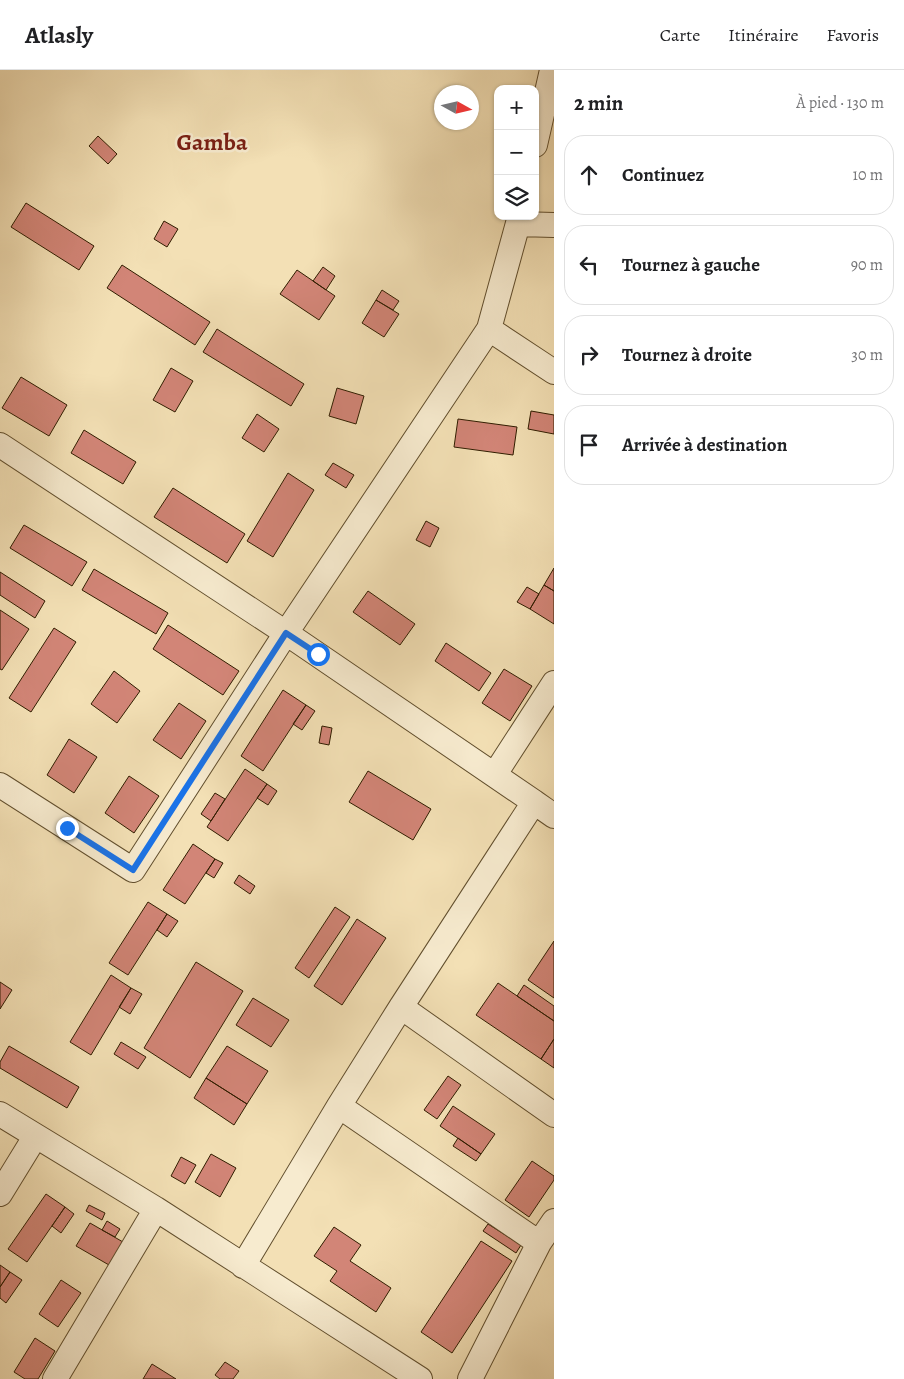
<!DOCTYPE html>
<html lang="fr">
<meta charset="utf-8">
<style>
:root{--surface:#fff;--page:#f6f6f6;--text:#202124;--muted:#757577;--line:#e0e0e0}
body{margin:0;font-family:Alegreya,serif;background:var(--page);color:var(--text)}
.controls{position:absolute;right:15px;top:15px;display:grid;overflow:hidden;border-radius:10px;box-shadow:0 1px 4px #0004}
.controls button{width:45px;height:45px;display:grid;place-items:center;padding:0;border:0;border-bottom:1px solid var(--line);background:var(--surface);color:var(--text);font:25px sans-serif}
.compass{position:absolute;left:434px;top:15px;width:45px;height:45px;border-radius:50%;background:var(--surface);box-shadow:0 1px 4px #0004;rotate:98deg}
.stop{position:absolute;width:15px;height:15px;margin:-11px;border:4px solid #1a73e8;border-radius:50%;background:#fff}
.stop.end{background:#1a73e8;border-color:#fff;box-shadow:0 1px 5px #0008}
.list{margin:0;padding:0;list-style:none}
h2{display:flex;justify-content:space-between;align-items:center;height:65px;margin:0;padding:0 20px;font-size:21px}
h2 small{font-size:16px;font-weight:400;color:var(--muted)}
.list li{display:grid;grid-template-columns:32px 1fr auto;gap:15px;align-items:center;box-sizing:border-box;height:80px;margin:0 10px 10px;padding:0 10px;border:1px solid var(--line);border-radius:20px}
.list b{display:block;font-size:19px;white-space:nowrap}
.list em{font-size:16px;font-style:normal;color:var(--muted)}
.icon{flex:none;width:28px;height:28px;fill:none;stroke:currentColor;stroke-width:2;stroke-linecap:round;stroke-linejoin:round}
.map{position:relative;flex:none;width:554px;height:1309px;overflow:hidden}
header{display:flex;align-items:center;gap:30px;box-sizing:border-box;height:70px;padding:0 25px;background:var(--surface);border-bottom:1px solid var(--line)}
header strong{font-size:24px}
nav{display:flex;gap:28px;margin-inline-start:auto;font-size:18px}
main{display:flex}
aside{flex:1;background:var(--surface)}
.map>svg:first-child{display:block}
.building{fill:#d28577;stroke:#301d00}
.lines{fill:none;stroke-linecap:round;stroke-linejoin:round}
.street-casing{stroke:#614e2d;stroke-width:26}
.street{stroke:#f7ebcf;stroke-width:24}
.route{stroke:#1a73e8;stroke-width:6}
.labels{text-anchor:middle;stroke-width:5;stroke-linejoin:round;paint-order:stroke}
.town-label{font-size:24px;font-weight:bold;fill:#7a1f14;stroke:#f7ebcf}
</style>
<header>
<strong>Atlasly</strong>
<nav><a>Carte</a><a>Itinéraire</a><a>Favoris</a></nav>
</header>
<main>
<div class="map">
<svg width="554" height="1309" viewBox="0 0 554 1309">
<rect width="100%" height="100%" fill="#f3e0b5"/>
<filter id="stains"><feTurbulence type="fractalNoise" baseFrequency=".004" numOctaves="4"/><feColorMatrix values="0 0 0 0 .2 0 0 0 0 .09 0 0 0 0 .02 0 0 0 .5 -.17"/></filter>
<radialGradient id="worn" r=".72"><stop offset=".6" stop-color="#630" stop-opacity="0"/><stop offset="1" stop-color="#630" stop-opacity=".3"/></radialGradient>
<!-- building -->
<path class="building" d="M98,66L117,84L108,94L89,76Z
M26,133L94,176L79,200L11,157Z
M164,151L178,159L167,177L154,169Z
M122,195L210,252L195,275L107,218Z
M323,197L335,206L326,220L313,211Z
M297,200L335,226L319,250L280,224Z
M382,220L399,231L393,240L376,230Z
M376,230L399,244L384,267L362,253Z
M217,259L304,314L291,336L203,282Z
M171,298L193,311L175,342L153,330Z
M21,307L67,335L49,366L2,338Z
M337,318L364,326L356,354L329,346Z
M531,341L554,345V364L528,359Z
M257,344L279,359L264,382L242,368Z
M458,349L517,357L513,385L454,377Z
M84,360L136,392L123,414L71,383Z
M333,393L354,405L346,418L325,405Z
M288,403L314,420L273,487L247,471Z
M173,418L245,464L227,493L154,447Z
M426,451L439,458L430,477L416,470Z
M24,455L87,492L72,516L10,478Z
M554,498V521L544,515Z
M94,499L168,543L156,564L82,520Z
M0,502L45,531L35,548L0,525Z
M544,515L554,521V554L530,539Z
M527,517L539,524L530,539L517,532Z
M368,521L415,554L400,575L353,542Z
M0,540L29,559L2,600L0,599Z
M168,555L239,601L223,625L153,579Z
M54,558L76,572L31,642L9,628Z
M446,573L491,603L479,621L435,591Z
M504,599L532,616L510,651L482,633Z
M114,601L140,621L117,653L91,634Z
M283,620L306,635L263,701L241,686Z
M179,633L206,651L181,689L153,670Z
M306,635L315,641L302,660L293,654Z
M322,656L332,658L329,675L319,673Z
M69,669L97,687L74,723L47,705Z
M245,699L267,714L228,771L207,757Z
M368,701L431,739L413,770L349,732Z
M129,706L159,726L134,763L105,743Z
M267,714L277,721L268,735L257,728Z
M215,723L225,729L211,751L201,744Z
M193,774L215,789L185,834L163,820Z
M215,789L223,793L214,808L206,803Z
M239,805L255,816L250,824L234,813Z
M148,832L167,844L128,905L109,893Z
M335,837L350,847L309,908L295,898Z
M167,844L178,851L167,867L157,860Z
M357,849L386,868L342,935L314,916Z
M554,871V928L528,910Z
M196,892L243,921L190,1008L144,978Z
M111,905L131,918L91,985L70,972Z
M0,912L12,920L0,939Z
M498,913L554,951V969L541,989L476,945Z
M524,915L554,936V951L517,926Z
M131,918L142,924L130,944L119,937Z
M253,928L289,950L271,977L236,955Z
M554,969V998L541,989Z
M121,972L146,987L138,999L114,984Z
M9,976L79,1017L67,1038L0,998V992Z
M227,976L268,1001L247,1034L206,1008Z
M448,1006L461,1015L437,1049L424,1040Z
M206,1008L247,1034L234,1055L194,1028Z
M453,1036L495,1064L481,1084L440,1056Z
M458,1068L481,1084L476,1091L453,1076Z
M211,1084L236,1098L220,1127L195,1112Z
M181,1087L196,1095L185,1114L171,1106Z
M532,1091L554,1106V1110L529,1147L505,1130Z
M46,1124L65,1137L27,1192L8,1179Z
M89,1135L105,1143L102,1150L86,1141Z
M65,1137L74,1144L61,1163L52,1156Z
M107,1151L120,1159L115,1167L102,1160Z
M90,1153L123,1172L109,1195L76,1176Z
M488,1154L521,1175L516,1183L483,1161Z
M334,1157L361,1175L350,1191L391,1218L376,1242L330,1211L337,1201L314,1186Z
M481,1171L512,1191L452,1283L421,1262Z
M0,1195L10,1202L0,1217Z
M10,1202L22,1210L6,1233L0,1228V1217Z
M61,1210L81,1223L58,1257L39,1244Z
M35,1268L55,1281L38,1309H25L14,1302Z
M225,1292L239,1301L233,1309H220L215,1305Z
M152,1294L176,1309H143Z"/>
<g class="lines">
<defs>
<path id="street" d="M535,75L552,0
M518,154L554,155
M489,259L554,302
M0,375L286,563L534,732
M495,704L554,613
M0,715L133,800L286,563L489,259L520,146
M401,937L554,1045
M339,1036L539,1173
M0,1044L156,1139L420,1309
M0,1124L35,1067
M243,1196L339,1036L401,937L534,732L554,746
M55,1309L156,1139
M470,1309L539,1173L554,1151"/>
</defs>
<!-- street casing -->
<use href="#street" class="street-casing"/>
<!-- street -->
<use href="#street" class="street"/>
</g>
<g class="lines">
<!-- route -->
<path class="route" d="M67,758L133,800L286,563L318,584"/>
</g>
<g class="labels">
<!-- town labels -->
<g class="town-label">
<text x="212" y="80">Gamba</text>
</g>
</g>
<rect width="100%" height="100%" filter="url(#stains)"/>
<rect width="100%" height="100%" fill="url(#worn)"/>
</svg>
<div class="controls">
<button>+</button>
<button>−</button>
<button><svg class="icon" aria-label="layers" viewBox="0 0 24 24"><path d="M12 4l9 5-9 5-9-5zM3 14l9 5 9-5"/></svg></button>
</div>
<svg class="compass" viewBox="-18 -18 36 36"><path d="M0-13l5 13h-10z" fill="#e53935"/><path d="M0 13l5-13h-10z" fill="#757577"/></svg>
<div class="stop" style="left:318px;top:584px"></div>
<div class="stop end" style="left:67px;top:758px"></div>
</div>
<aside>
<h2>2 min<small>À pied · 130 m</small></h2>
<ul class="list">
<li><svg class="icon" aria-label="ahead" viewBox="0 0 24 24"><path d="M12 20V5M6 11l6-6 6 6"/></svg><div><b>Continuez</b></div><em>10 m</em></li>
<li><svg class="icon" aria-label="left" viewBox="0 0 24 24"><path d="M17 20v-9H6M10 6l-5 5 5 5"/></svg><div><b>Tournez à gauche</b></div><em>90 m</em></li>
<li><svg class="icon" aria-label="right" viewBox="0 0 24 24"><path d="M7 20v-9h11M14 6l5 5-5 5"/></svg><div><b>Tournez à droite</b></div><em>30 m</em></li>
<li><svg class="icon" aria-label="arrive" viewBox="0 0 24 24"><path d="M6 21V4h12l-3 4 3 4H6"/></svg><div><b>Arrivée à destination</b></div></li>
</ul>
</aside>
</main>
